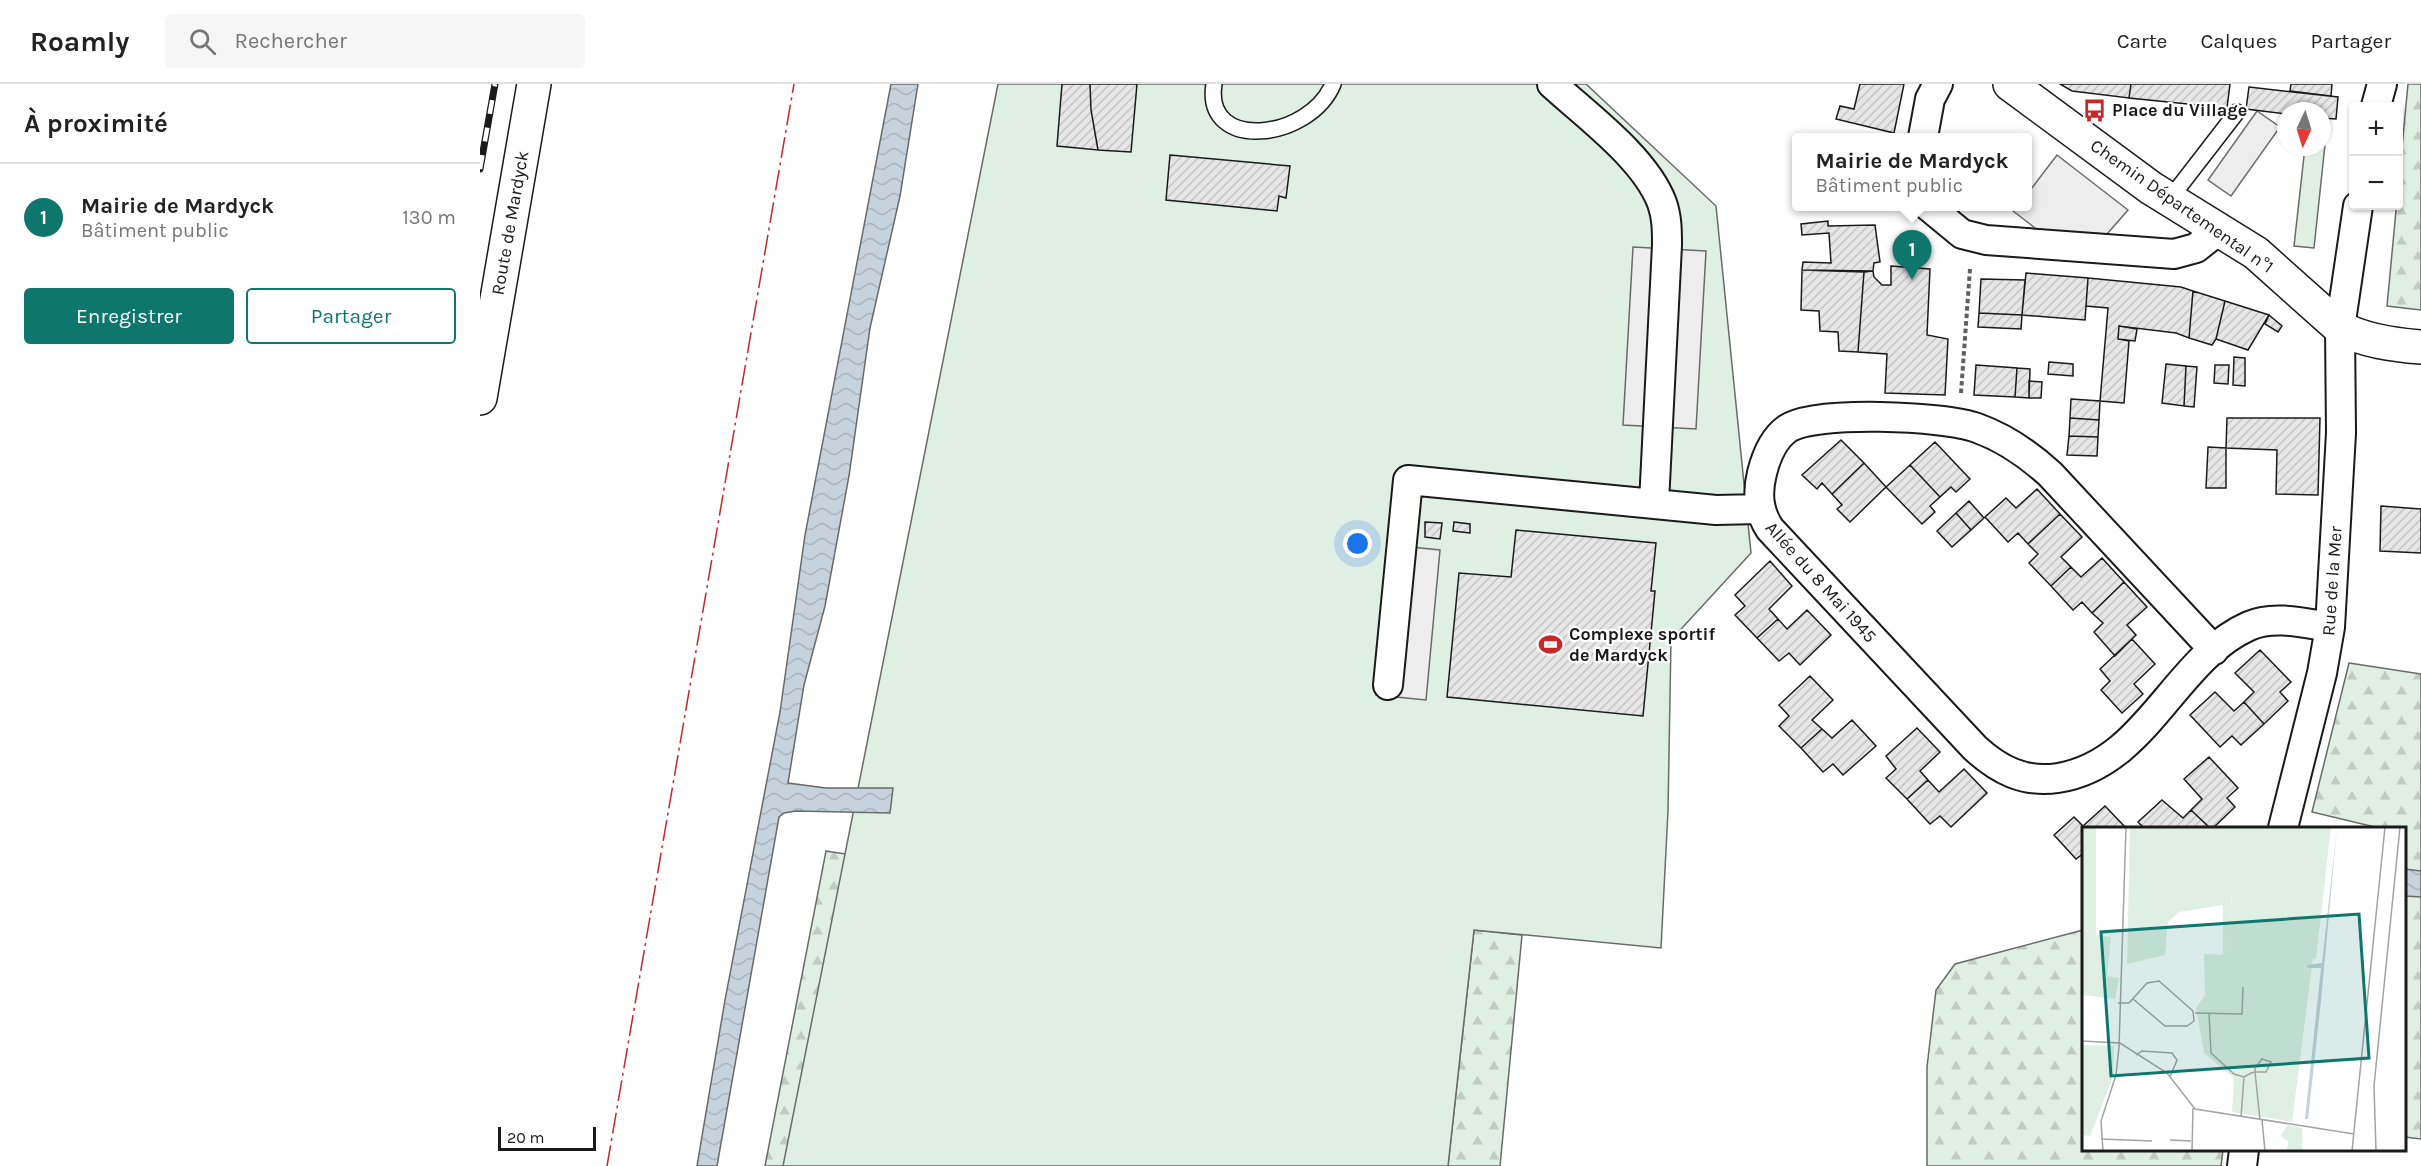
<!DOCTYPE html>
<html lang="fr">
<meta charset="utf-8">
<style>
:root{--surface:#fff;--page:#f6f6f6;--text:#222;--muted:#767676;--line:#e0e0e0;--accent:#0f766e}
body{margin:0;font-family:Karla,sans-serif;background:var(--page);color:var(--text)}
.controls{position:absolute;right:18px;top:18px;display:grid;overflow:hidden;border-radius:6px;box-shadow:0 2px 4px #0004}
.controls button{width:54px;height:54px;display:grid;place-items:center;padding:0;border:0;border-bottom:2px solid var(--line);background:var(--surface);color:var(--text);font:30px sans-serif}
.compass{position:absolute;left:1797px;top:18px;width:54px;height:54px;border-radius:50%;background:var(--surface);box-shadow:0 2px 4px #0004;rotate:184deg}
.scale{position:absolute;left:18px;bottom:15px;width:98px;box-sizing:border-box;padding-left:6px;border:3px solid #1a1a1a;border-top:0;font-size:16px;line-height:21px;white-space:nowrap;color:#1a1a1a;-webkit-text-stroke:4px #fff;paint-order:stroke}
.you{position:absolute;left:878px;top:460px;width:21px;height:21px;margin:-15px;border:4px solid #fff;border-radius:50%;background:#1a73e8;box-shadow:0 0 0 9px #1a73e833}
.badge{display:grid;place-items:center;width:39px;height:39px;border-radius:50%;background:var(--accent);color:#fff;font-size:20px;font-weight:700}
.pin{position:absolute;translate:-50% -50px;filter:drop-shadow(0 2px 3px #0008)}
.pin::after{content:'';position:absolute;top:32px;width:21px;height:18px;background:inherit;clip-path:polygon(0 0,100% 0,50% 100%)}
.popup{position:absolute;left:1312px;top:49px;width:240px;height:78px;box-sizing:border-box;display:grid;place-content:center;border-radius:6px;background:var(--surface);filter:drop-shadow(0 2px 4px #0005);font-size:20px;white-space:nowrap;color:var(--muted)}
.popup b{font-size:22px;color:var(--text)}
.popup::after{content:'';position:absolute;left:50%;top:100%;margin-left:-12px;border:12px solid transparent;border-top-color:var(--surface)}
.list{margin:0;padding:0;list-style:none}
h2{display:flex;justify-content:space-between;align-items:center;height:78px;margin:0;padding:0 24px;font-size:26px}
h2 small{font-size:20px;font-weight:400;color:var(--muted)}
.list li{display:grid;grid-template-columns:39px 1fr auto;gap:18px;align-items:center;box-sizing:border-box;height:108px;padding:0 24px;border-top:2px solid var(--line)}
.list b{display:block;font-size:22px;white-space:nowrap}
.list p{margin:0;font-size:20px;white-space:nowrap;color:var(--muted)}
.list em{font-size:20px;font-style:normal;color:var(--muted)}
.actions{display:flex;gap:12px;padding:18px 24px}
.actions a{flex:1;padding:14px 0;border:2px solid var(--accent);border-radius:6px;text-align:center;font-size:21px;color:var(--accent)}
.actions .main{background:var(--accent);color:#fff}
.icon{flex:none;width:33px;height:33px;fill:none;stroke:currentColor;stroke-width:2;stroke-linecap:round;stroke-linejoin:round}
.map{position:relative;flex:none;width:1941px;height:1082px;overflow:hidden}
header{display:flex;align-items:center;gap:36px;box-sizing:border-box;height:84px;padding:0 30px;background:var(--surface);border-bottom:2px solid var(--line)}
header strong{font-size:28px}
nav{display:flex;gap:33px;margin-inline-start:auto;font-size:21px}
.search{width:420px;height:54px;background:var(--page);display:flex;align-items:center;gap:15px;box-sizing:border-box;padding:0 21px;border-radius:6px;color:var(--muted);font-size:22px}
main{display:flex}
aside{flex:1;background:var(--surface)}
.map>svg:first-child{display:block}
.forest{fill:url(#forest-firs);stroke:#6a6a6a;stroke-width:1.5}
.park{fill:#e0efe3;stroke:#6a6a6a;stroke-width:1.5}
.parking{fill:#ededed;stroke:#6a6a6a;stroke-width:1.5}
.water{fill:url(#water-waves);stroke:#6a6a6a;stroke-width:1.5}
.building{fill:url(#building-hatch);stroke:#1a1a1a;stroke-width:1.5}
.lines{fill:none;stroke-linecap:round;stroke-linejoin:round}
.lane-casing{stroke:#1a1a1a;stroke-width:18}
.street-casing{stroke:#1a1a1a;stroke-width:32}
.secondary-casing{stroke:#1a1a1a;stroke-width:36}
.path{stroke:#5f5f5f;stroke-width:4;stroke-dasharray:4.5 3;stroke-linecap:butt}
.lane{stroke:#fff;stroke-width:15}
.street{stroke:#fff;stroke-width:28}
.secondary{stroke:#fff;stroke-width:33}
.rail-casing{stroke:#1a1a1a;stroke-width:7}
.rail{stroke:#fff;stroke-width:4.5;stroke-dasharray:14;stroke-linecap:butt}
.power{stroke:#c62828;stroke-width:1.5;stroke-dasharray:21 4.5 3 4.5;stroke-linecap:butt}
.labels{text-anchor:middle;stroke-width:4.5;stroke-linejoin:round;paint-order:stroke}
.poi-label{font-size:18px;font-weight:bold;fill:#1a1a1a;stroke:#fff;text-anchor:start}
.street-label{font-size:18px;fill:#1a1a1a;stroke:#fff}
.inset-road{fill:none;stroke:#a3a3a3;stroke-width:1.5}
.view{fill:#0f766e;fill-opacity:0.15;stroke:#0f766e;stroke-width:3}
.inset-edge{fill:none;stroke:#1a1a1a;stroke-width:3}
</style>
<header>
<strong>Roamly</strong>
<div class="search"><svg class="icon" aria-label="search" viewBox="0 0 24 24"><circle cx="10" cy="10" r="6"/><path d="M15 15l6 6"/></svg>Rechercher</div>
<nav><a>Carte</a><a>Calques</a><a>Partager</a></nav>
</header>
<main>
<aside>
<h2>À proximité<small></small></h2>
<ul class="list">
<li><span class="badge">1</span><div><b>Mairie de Mardyck</b><p>Bâtiment public</p></div><em>130 m</em></li>
</ul>
<div class="actions"><a class="main">Enregistrer</a><a>Partager</a></div>
</aside>
<div class="map">
<svg width="1941" height="1082" viewBox="0 0 1941 1082">
<defs>
<pattern id="forest-firs" width="22" height="20" patternUnits="userSpaceOnUse" patternTransform="scale(1.5)"><rect width="22" height="20" fill="#e0efe3"/><path d="M5 1l3.5 6h-7zM16 11l3.5 6h-7z" fill="#c0ccc2"/></pattern>
<pattern id="water-waves" width="16" height="10" patternUnits="userSpaceOnUse" patternTransform="scale(1.5)"><rect width="16" height="10" fill="#c6d2dc"/><path d="M0 5q4-4 8 0t8 0" fill="none" stroke="#aab4bc"/></pattern>
<pattern id="building-hatch" width="6" height="6" patternUnits="userSpaceOnUse" patternTransform="scale(1.5)"><rect width="6" height="6" fill="#e6e6e6"/><path d="M-1 1l2-2M0 6l6-6M5 7l2-2" fill="none" stroke="#c5c5c5"/></pattern>
</defs>
<rect width="100%" height="100%" fill="#fff"/>
<!-- forest -->
<path class="forest" d="M1928,0H1941V226L1907,222Z
M1869,579L1941,590V1055L1925,1053L1924,744H1899L1832,728Z
M346,767L444,782L389,1082H285Z
M994,846L1042,851L1020,1082H968Z
M1603,846L1604,1066H1743L1741,1082H1447V983L1456,906L1475,880Z"/>
<!-- park -->
<path class="park" d="M518,0H1106L1236,122L1271,469L1191,556L1188,727L1181,864L994,846L968,1082H303Z
M1842,41L1847,42L1834,164L1814,162L1825,63H1842Z"/>
<!-- parking -->
<path class="parking" d="M1777,27L1800,43L1751,112L1728,96Z
M1577,71L1648,126L1627,150L1559,147L1533,127L1537,123L1547,122L1548,109Z
M1153,163L1226,167L1216,345L1143,341Z
M911,461L960,466L946,616L896,611Z"/>
<!-- water -->
<path class="water" d="M411,0H438L420,112L390,244L369,392L345,522L324,601L308,699L346,704H413L410,729L316,727L304,729L299,733L237,1082H217L245,916L300,628L325,451Z
M1925,785L1941,787V813L1925,812Z"/>
<!-- building -->
<path class="building" d="M582,0H610L611,26L618,66L577,62Z
M610,0H657L651,68L618,66L611,26Z
M1380,0H1424L1414,49L1356,35L1360,22L1374,25Z
M1580,0H1651L1649,14L1592,7Z
M1651,0H1750L1747,24L1649,14Z
M1811,0H1852L1851,12L1810,7Z
M1769,3L1858,13L1856,35L1842,34V27H1806V30L1766,25Z
M690,71L810,82L806,114L799,112L797,127L686,116Z
M1348,137V142L1395,141L1400,178L1394,179L1393,187L1322,186L1323,178L1351,179L1349,149L1322,151L1321,140Z
M1411,182L1450,185L1447,251L1468,255L1465,311L1405,309L1407,270L1378,268L1384,188L1393,187L1394,193L1402,201H1411Z
M1322,186L1384,188L1378,268L1359,267L1358,248L1340,247L1339,227L1321,226Z
M1546,189L1608,194L1605,236L1542,231Z
M1608,194L1701,203L1713,207L1709,254L1696,249L1639,242L1638,255L1649,257L1644,319L1620,317L1628,224L1606,222Z
M1501,195L1545,196L1542,231L1499,229Z
M1713,207L1745,217L1736,255L1732,261L1709,254Z
M1745,217L1789,231L1768,266L1736,255Z
M1499,229L1542,231L1541,245L1498,243Z
M1789,231L1802,242L1798,248L1785,240Z
M1639,242L1657,245L1655,257L1638,255Z
M1754,273L1765,274V302L1753,301Z
M1569,278L1593,280V292L1568,290Z
M1686,280L1706,282L1704,322L1682,319Z
M1496,281L1537,284L1535,313L1494,311Z
M1735,281H1749L1748,300L1734,299Z
M1706,282L1717,283L1714,323L1704,322Z
M1537,284L1550,285L1549,314L1535,313Z
M1549,297L1562,298L1561,314H1549Z
M1591,315L1620,317L1619,336L1590,334Z
M1590,334L1619,336L1618,353L1589,352Z
M1747,334H1840L1838,411L1796,410L1797,366L1746,364Z
M1589,352L1618,353L1617,372L1587,371Z
M1361,356L1384,379L1352,410L1342,399L1337,405L1322,391Z
M1455,358L1490,395L1476,408L1471,403L1460,413L1430,381Z
M1728,363L1746,364V404H1726Z
M1384,379L1406,403L1370,438L1357,425L1362,421L1352,410Z
M1430,381L1460,413L1450,422L1455,428L1442,440L1406,403Z
M1557,405L1580,430L1548,460L1538,449L1528,458L1505,433L1526,414L1536,424Z
M1489,417L1504,434L1491,446L1476,429Z
M1901,422L1941,425V469L1900,467Z
M1476,429L1491,446L1472,463L1457,447Z
M1580,430L1602,453L1581,473L1591,483L1571,502L1549,479L1558,470L1548,460Z
M945,438L962,439L960,455L945,453Z
M974,438L990,440V449L973,447Z
M1036,446L1176,459L1171,507H1175L1163,632L967,613L979,489L1031,493Z
M1622,474L1644,498L1612,529L1602,518L1593,526L1571,502L1591,483L1601,493Z
M1290,477L1312,502L1289,525L1298,535L1277,554L1255,531L1265,522L1255,511Z
M1644,498L1667,523L1647,541L1656,551L1635,572L1614,548L1623,539L1612,529Z
M1327,526L1351,551L1320,581L1309,569L1299,577L1277,554L1298,535L1307,545Z
M1652,555L1675,580L1654,600L1663,610L1642,629L1621,606L1630,597L1620,585Z
M1780,566L1811,598L1800,608L1808,617L1784,640L1764,618L1774,608L1755,589Z
M1330,592L1353,616L1332,636L1342,645L1321,664L1299,642L1309,632L1299,621Z
M1735,608L1754,627L1764,618L1784,640L1761,661L1752,652L1740,663L1710,631Z
M1372,636L1396,662L1363,691L1353,680L1343,688L1321,664L1342,645L1352,654Z
M1437,644L1460,668L1440,687L1448,696L1427,715L1406,694L1416,685L1406,672Z
M1729,673L1758,704L1747,714L1755,723L1733,744H1730L1711,726L1722,715L1704,695Z
M1484,685L1507,709L1471,743L1460,732L1450,740L1427,715L1448,696L1459,708Z
M1682,716L1703,734L1711,726L1730,744H1664L1658,738Z
M1625,722L1646,744H1604V769L1596,775L1574,751L1594,733L1603,742Z"/>
<g class="lines">
<defs>
<path id="lane" d="M734,0C723,69 830,56 853,0
M1689,116L1757,28"/>
<path id="street" d="M1072,0C1107,32 1165,74 1182,119C1187,133 1187,147 1187,161L1174,419
M1896,22L1902,0
M1443,53L1450,15L1458,0
M1448,122L1482,150L1506,156L1694,170L1716,164L1740,145
M1734,566L1570,390C1548,370 1525,354 1497,344C1465,332 1334,326 1307,345C1293,355 1286,373 1282,389C1277,409 1278,427 1290,445L1495,664C1519,686 1544,699 1578,694C1667,680 1694,575 1769,542C1793,531 1825,539 1850,543
M908,601L928,396L1236,426L1280,425
M1803,744L1842,589L1850,543L1861,349L1860,244L1878,122
M1762,1082L1764,1066"/>
<path id="secondary" d="M1530,0L1671,104L1776,169L1860,244C1885,257 1913,261 1941,263
M0,314L54,0"/>
</defs>
<!-- lane casing -->
<use href="#lane" class="lane-casing"/>
<!-- street casing -->
<use href="#street" class="street-casing"/>
<!-- secondary casing -->
<use href="#secondary" class="secondary-casing"/>
<!-- path -->
<path class="path" d="M1481,309L1490,185"/>
<!-- lane -->
<use href="#lane" class="lane"/>
<!-- street -->
<use href="#street" class="street"/>
<!-- secondary -->
<use href="#secondary" class="secondary"/>
<defs>
<path id="rail" d="M0,85L15,0"/>
</defs>
<!-- rail casing -->
<use href="#rail" class="rail-casing"/>
<!-- rail -->
<use href="#rail" class="rail"/>
<!-- power -->
<path class="power" d="M127,1082L314,0"/>
</g>
<!-- icons -->
<defs>
<symbol id="bus-bare" viewBox="-9 -9 18 18"><path d="M-5-6H5V4H4V6H2V4H-2V6H-4V4H-5ZM-3.5-4V0h7V-4ZM-3.5 1.2v1.5H-2V1.2ZM2 1.2v1.5H3.5V1.2Z" fill="#c62828" stroke="#fff" stroke-width="2.5" paint-order="stroke"/></symbol>
<symbol id="stadium-bare" viewBox="-9 -9 18 18"><path d="M0-5a6.5 5 0 1 0 0 10a6.5 5 0 1 0 0-10ZM-3.5-1.8h7v3.6h-7Z" fill="#c62828" stroke="#fff" stroke-width="2.5" paint-order="stroke"/></symbol>
</defs>
<g fill-rule="evenodd">
<use href="#bus-bare" x="1598" y="10" width="33" height="33"/>
<use href="#stadium-bare" x="1054" y="544" width="33" height="33"/>
</g>
<g class="labels">
<!-- poi labels -->
<g class="poi-label">
<text x="1632" y="32">Place du Village</text>
<text x="1089" y="556">Complexe sportif<tspan x="1089" dy="21">de Mardyck</tspan></text>
</g>
<!-- street labels -->
<g class="street-label">
<text transform="translate(1702 122) rotate(35)" y="6">Chemin Départemental n°1</text>
<text transform="translate(30 139) rotate(-80)" y="6">Route de Mardyck</text>
<text transform="translate(1852 497) rotate(-86)" y="6">Rue de la Mer</text>
<text transform="translate(1341 498) rotate(48)" y="6">Allée du 8 Mai 1945</text>
</g>
</g>
<!-- overview -->
<g transform="translate(1602 743)">
<rect width="324" height="324" fill="#fff"/>
<path d="M0,0H14V108L29,110L25,149L37,151L33,172L0,168ZM48,0H249L234,132L220,131L227,61H150L147,128H141V78L97,85L86,95L83,128L45,137ZM0,218L32,219L31,250L8,309L0,308ZM205,298L220,301V324H205L206,315L199,309Z" fill="#e0efe3"/>
<path d="M150,61H240L210,295L150,285L152,251L122,226L114,181L123,168L122,127L147,128Z" fill="#e0efe3"/>
<path d="M255,0L239,174L226,292H223L239,141H225V138L240,136Z" fill="#c6d2dc"/>
<path class="inset-road" d="M36,176H47L65,156L77,154L111,184L112,194L105,199H83L51,172M113,186L160,187L161,160M127,186L129,226L152,247L162,250L159,290M0,214L38,216L85,246L113,282L272,307M54,228L60,224L90,226L95,233L88,250M162,250L169,246L173,245H184L189,235L180,232L173,241V245L178,293M180,293L183,324M19,312L70,314M88,313L109,314M21,324L19,294L34,248L37,220L44,0M110,324L111,281M270,324L303,0M294,324L292,259L318,0"/>
<path class="view" d="M277,87L287,231L29,249L19,105Z"/>
<rect width="324" height="324" class="inset-edge"/>
</g>
</svg>
<div class="controls">
<button>+</button>
<button>−</button>
</div>
<svg class="compass" viewBox="-18 -18 36 36"><path d="M0-13l5 13h-10z" fill="#e53935"/><path d="M0 13l5-13h-10z" fill="#767676"/></svg>
<div class="scale">20 m</div>
<div class="you"></div>
<div class="pin badge" style="left:1432px;top:196px">1</div>
<div class="popup"><b>Mairie de Mardyck</b>Bâtiment public</div>
</div>
</main>
